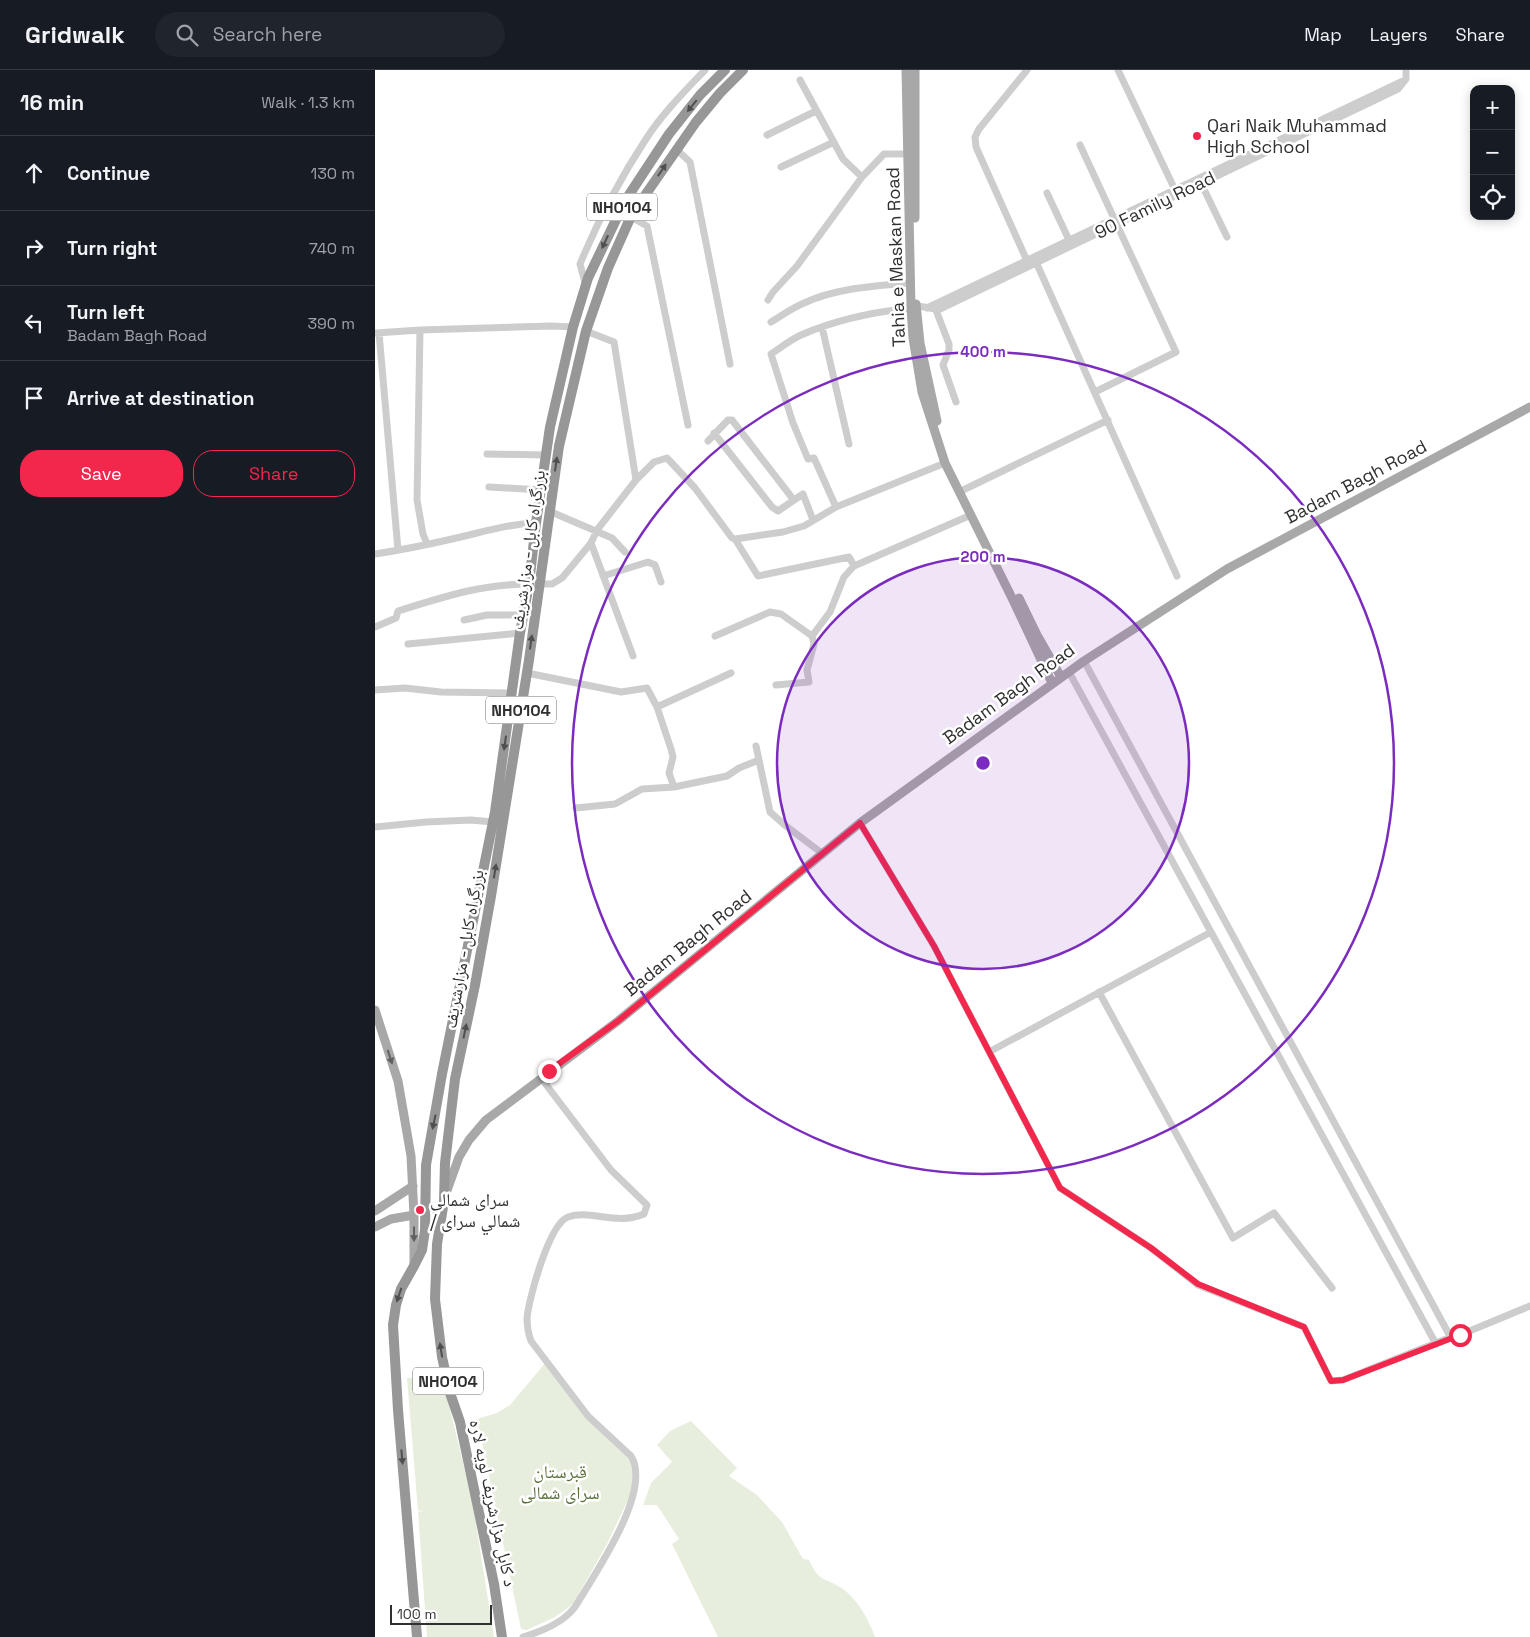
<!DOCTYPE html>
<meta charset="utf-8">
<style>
:root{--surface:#171b24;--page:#20242c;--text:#f1f3f6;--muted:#9ea1a6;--line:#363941;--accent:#f3264c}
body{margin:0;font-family:"Space Grotesk","Noto Naskh Arabic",sans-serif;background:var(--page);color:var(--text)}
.controls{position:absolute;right:15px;top:15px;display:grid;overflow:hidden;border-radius:10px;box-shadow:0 2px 12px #0003}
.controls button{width:45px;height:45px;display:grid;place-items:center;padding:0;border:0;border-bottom:1px solid var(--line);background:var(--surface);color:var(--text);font:25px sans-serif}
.scale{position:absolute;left:15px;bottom:12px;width:102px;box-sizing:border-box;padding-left:5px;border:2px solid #303030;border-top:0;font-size:14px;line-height:18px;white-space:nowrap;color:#303030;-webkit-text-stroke:4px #fff;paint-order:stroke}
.stop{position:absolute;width:15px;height:15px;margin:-11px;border:4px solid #f3264c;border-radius:50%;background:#fff}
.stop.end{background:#f3264c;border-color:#fff;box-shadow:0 1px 5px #0008}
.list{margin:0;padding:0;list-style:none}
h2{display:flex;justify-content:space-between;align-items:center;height:65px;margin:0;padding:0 20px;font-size:21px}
h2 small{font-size:16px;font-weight:400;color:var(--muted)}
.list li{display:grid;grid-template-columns:32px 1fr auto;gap:15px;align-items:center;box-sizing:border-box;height:75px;padding:0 20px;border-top:1px solid var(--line)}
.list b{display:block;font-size:19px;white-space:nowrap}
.list p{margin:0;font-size:16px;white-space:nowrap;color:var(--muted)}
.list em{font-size:16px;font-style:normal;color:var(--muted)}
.actions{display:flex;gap:10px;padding:15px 20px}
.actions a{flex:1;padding:11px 0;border:1px solid var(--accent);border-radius:20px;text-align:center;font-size:18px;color:var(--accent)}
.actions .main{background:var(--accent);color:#fff}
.icon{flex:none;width:28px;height:28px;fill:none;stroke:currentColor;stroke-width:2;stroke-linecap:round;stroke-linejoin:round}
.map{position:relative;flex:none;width:1155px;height:1567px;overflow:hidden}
header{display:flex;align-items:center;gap:30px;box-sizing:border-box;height:70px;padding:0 25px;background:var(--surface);border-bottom:1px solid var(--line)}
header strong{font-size:24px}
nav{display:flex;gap:28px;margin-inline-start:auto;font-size:18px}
.search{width:350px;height:45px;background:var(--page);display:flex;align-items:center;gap:12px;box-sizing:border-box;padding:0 18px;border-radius:28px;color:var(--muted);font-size:19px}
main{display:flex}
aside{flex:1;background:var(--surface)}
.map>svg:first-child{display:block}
.green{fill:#e8eedd}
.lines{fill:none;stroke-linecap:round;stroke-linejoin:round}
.minor{stroke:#cdcdcd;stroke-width:7}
.major{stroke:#a8a8a8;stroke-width:9}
.highway{stroke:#979797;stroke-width:10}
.oneway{fill:#4f4f4f}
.oneway2{fill:#606060}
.route{stroke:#f3264c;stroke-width:6}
.ring{fill:none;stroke:#7b2cbf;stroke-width:2.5}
.poi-dot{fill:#f3264c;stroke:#fff;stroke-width:2}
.labels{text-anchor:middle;stroke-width:5;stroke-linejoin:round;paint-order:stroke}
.shield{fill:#fff;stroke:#6e6e6e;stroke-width:1}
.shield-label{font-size:16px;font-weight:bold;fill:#303030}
.poi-label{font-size:18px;fill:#303030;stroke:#fff;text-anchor:start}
.street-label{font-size:18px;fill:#303030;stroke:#fff}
.park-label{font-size:18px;fill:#597039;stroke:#fff}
.centre{fill:#7b2cbf;stroke:#fff;stroke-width:2.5}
.ring-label{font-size:15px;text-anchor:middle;font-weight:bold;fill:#7b2cbf;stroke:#fff;stroke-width:5;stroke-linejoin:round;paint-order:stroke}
</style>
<header>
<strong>Gridwalk</strong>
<div class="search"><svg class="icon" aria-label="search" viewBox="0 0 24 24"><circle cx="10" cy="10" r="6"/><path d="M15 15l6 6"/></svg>Search here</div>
<nav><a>Map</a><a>Layers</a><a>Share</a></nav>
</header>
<main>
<aside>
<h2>16 min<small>Walk · 1.3 km</small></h2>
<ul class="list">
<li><svg class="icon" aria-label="ahead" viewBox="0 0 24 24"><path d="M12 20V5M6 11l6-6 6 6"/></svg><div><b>Continue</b></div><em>130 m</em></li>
<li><svg class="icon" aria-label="right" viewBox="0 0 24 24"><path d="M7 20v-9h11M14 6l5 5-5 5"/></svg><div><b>Turn right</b></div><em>740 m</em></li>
<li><svg class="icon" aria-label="left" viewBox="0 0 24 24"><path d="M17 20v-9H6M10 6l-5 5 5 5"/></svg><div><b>Turn left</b><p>Badam Bagh Road</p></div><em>390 m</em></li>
<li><svg class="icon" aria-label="arrive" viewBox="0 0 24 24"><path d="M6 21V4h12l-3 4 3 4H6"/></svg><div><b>Arrive at destination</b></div></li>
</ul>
<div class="actions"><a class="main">Save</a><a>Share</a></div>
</aside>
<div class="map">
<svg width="1155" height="1567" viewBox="0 0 1155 1567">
<rect width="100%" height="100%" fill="#fff"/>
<!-- green -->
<path class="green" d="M172,1291L220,1352L247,1374L263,1392L262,1411L232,1474L198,1534L180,1547L152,1560L146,1559L102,1349L122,1343L135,1335Z
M67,1307L97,1429L119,1567H52L43,1442L50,1440L43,1441L32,1308Z
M316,1351L362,1398L354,1406L382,1425L407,1452L428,1489L434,1490C445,1514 449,1506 468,1519C483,1530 494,1550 500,1567H343L297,1474L304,1469L282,1435H268L276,1413L297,1392L282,1375L295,1361Z"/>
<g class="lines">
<!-- minor -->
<path class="minor" d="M652,0L604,59L600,67L601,77L653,193
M743,0L801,122
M425,10L468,89L487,107
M392,65L441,41
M705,75L801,282L720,322
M301,79L315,92L355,294
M406,97L459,72
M826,113L852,167
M672,123L694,170
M256,147L272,156L313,355
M661,192L802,506
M211,216L205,194C222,153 246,107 271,69C287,44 309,22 330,0
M393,230L398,222L422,196L487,107L509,84H533
M538,235L560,239H565L1023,19L1031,9V0
M559,235L574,274V280L568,295L581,332
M552,238L1030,10
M396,252C406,246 417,238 429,233C461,218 500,216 535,213
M447,257L474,374
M45,260L42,430L48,464L52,474
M211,261L239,272L261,410
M1,263L45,260L176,256L198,257
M4,263L23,480
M339,363L397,437L403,441L428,424L438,450
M333,371L353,350H357L418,429
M112,384L171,385
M114,417L166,420
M584,422L733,350
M461,437L439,388L433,389L418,353L396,284C405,278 415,270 426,265C460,250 498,242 536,238
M174,441L237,468L250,482
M360,469L408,462L429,456L461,437L570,393
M216,473L258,586
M0,484C26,480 51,475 77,469C105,463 131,454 161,453
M228,506L273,492L280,495L286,512
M164,514H177L187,508L216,473L222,460L261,410L279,392L292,388L320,418L357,468L360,469L383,506L474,487L479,496
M89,550L112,545H149
M0,557L21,548L23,541C68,527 106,514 154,514
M340,566L395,542L406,544L437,566L439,574L432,600L434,612L401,615
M437,566L455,542L469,507L479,496L596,445
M33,574L145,563
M709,591L1076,1268
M694,602L1061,1274
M152,603L246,622L272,618L282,637L296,679L298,687L294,703L299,717
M0,620L30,618L66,622L137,623
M282,637L356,603
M381,676L395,742L411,756L448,784
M201,738L240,734L267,719L299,717L352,706L364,698L384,690
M485,753L559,876L685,1118L776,1178L823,1215L929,1257L956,1311L968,1310L1071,1269L1085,1265L1155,1236
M0,757L51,752L96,750L118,752
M724,922L858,1168L899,1143L957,1218
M614,982L836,862
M148,1567C167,1561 188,1553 200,1537C219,1505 278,1421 256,1386L213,1346L156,1271C153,1263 152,1256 152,1248C154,1228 174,1154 193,1147C215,1139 241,1156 269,1144L272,1135L236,1100L166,1008"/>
<!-- major -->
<path class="major" d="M531,0L536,238L538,268L547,322L570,393L637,528L677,613
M540,148V0
M541,234L545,273L562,351
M644,528L662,565L686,607
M0,940L23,1011L36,1086L39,1145V1195
M70,1126L84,1087L94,1070L111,1050L243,951L485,753L709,591L852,499L1155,337
M0,1141L38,1116
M0,1157L16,1149L39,1145"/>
<!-- highway -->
<path class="highway" d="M42,1567L23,1340L18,1255L21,1235L26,1219L39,1196L47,1180L50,1160L51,1095L67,1004L120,742L145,563L154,514L161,453L175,357L198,257L213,208L250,131L294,64L325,25L350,0
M127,1567L119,1514L85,1352L75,1323L67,1287L60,1229L62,1174L69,1131L70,1093L80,1009L100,915L116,826L154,590L184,376L211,261L233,198L257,144L321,52L345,23L368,0"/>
</g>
<!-- one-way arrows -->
<defs><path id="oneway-solid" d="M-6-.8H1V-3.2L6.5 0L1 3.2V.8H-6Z" transform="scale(1.25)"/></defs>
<g class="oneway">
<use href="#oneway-solid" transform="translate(317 36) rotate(129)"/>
<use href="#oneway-solid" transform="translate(287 100) rotate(-56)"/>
<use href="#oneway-solid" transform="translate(230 172) rotate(115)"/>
<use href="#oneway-solid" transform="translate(181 394) rotate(-82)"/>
<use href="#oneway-solid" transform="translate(156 572) rotate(-82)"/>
<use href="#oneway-solid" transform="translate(130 673) rotate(98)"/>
<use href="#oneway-solid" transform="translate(120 801) rotate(-81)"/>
<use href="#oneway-solid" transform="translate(90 961) rotate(-78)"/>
<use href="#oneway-solid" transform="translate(59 1052) rotate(102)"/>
<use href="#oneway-solid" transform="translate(24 1225) rotate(109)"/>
<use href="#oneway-solid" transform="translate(66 1280) rotate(-99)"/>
<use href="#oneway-solid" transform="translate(27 1387) rotate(85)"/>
</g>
<g class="oneway2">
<use href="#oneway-solid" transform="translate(15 987) rotate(72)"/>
<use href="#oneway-solid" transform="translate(39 1164) rotate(90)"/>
</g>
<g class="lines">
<!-- route -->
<path class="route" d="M174,1001L243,951L485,753L559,876L685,1118L776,1178L823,1214L929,1257L956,1311L968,1310L1085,1265"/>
</g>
<!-- distance rings -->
<circle cx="608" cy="693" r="206" fill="#7b2cbf" fill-opacity=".12"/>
<g class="ring">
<circle cx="608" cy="693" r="206"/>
<circle cx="608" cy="693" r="411"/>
</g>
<!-- markers -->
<g class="poi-dot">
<circle cx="822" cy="66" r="5"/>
<circle cx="45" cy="1140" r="5"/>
</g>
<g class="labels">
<!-- shield labels -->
<g class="shield">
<rect x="212" y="123.5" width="70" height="27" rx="4"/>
<rect x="111" y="626.5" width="70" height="27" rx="4"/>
<rect x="38" y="1297.5" width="70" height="27" rx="4"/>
</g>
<g class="shield-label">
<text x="247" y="143">NH0104</text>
<text x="146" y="646">NH0104</text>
<text x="73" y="1317">NH0104</text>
</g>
<!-- poi labels -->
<g class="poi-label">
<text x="832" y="62">Qari Naik Muhammad<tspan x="832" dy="21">High School</tspan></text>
<text x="55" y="1136">سرای شمالي<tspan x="55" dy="21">/ شمالي سرای</tspan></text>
</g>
<!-- street labels -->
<g class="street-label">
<text transform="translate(780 135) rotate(-26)" y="6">90 Family Road</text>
<text transform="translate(521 187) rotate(-92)" y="6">Tahia e Maskan Road</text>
<text transform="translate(981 412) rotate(-28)" y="6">Badam Bagh Road</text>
<text transform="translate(153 480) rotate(-82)" y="6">بزرگراه کابل - مزارشریف</text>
<text transform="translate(634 624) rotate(-36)" y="6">Badam Bagh Road</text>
<text transform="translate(313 873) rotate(-39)" y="6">Badam Bagh Road</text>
<text transform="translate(89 879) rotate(-80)" y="6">بزرگراه کابل - مزارشریف</text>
<text transform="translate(118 1433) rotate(78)" y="6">د کابل مزارشریف لویه لاره</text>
</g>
<!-- park labels -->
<g class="park-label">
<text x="185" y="1408">قبرستان<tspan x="185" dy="21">سرای شمالی</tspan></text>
</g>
</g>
<circle cx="608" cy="693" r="8" class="centre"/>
<g class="ring-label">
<text x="608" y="287">400 m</text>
<text x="608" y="492">200 m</text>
</g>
</svg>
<div class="controls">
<button>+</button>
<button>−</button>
<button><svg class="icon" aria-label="locate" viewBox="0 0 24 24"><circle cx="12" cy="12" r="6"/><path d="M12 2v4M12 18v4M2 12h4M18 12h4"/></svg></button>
</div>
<div class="scale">100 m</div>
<div class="stop" style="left:1085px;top:1265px"></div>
<div class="stop end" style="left:174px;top:1001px"></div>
</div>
</main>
